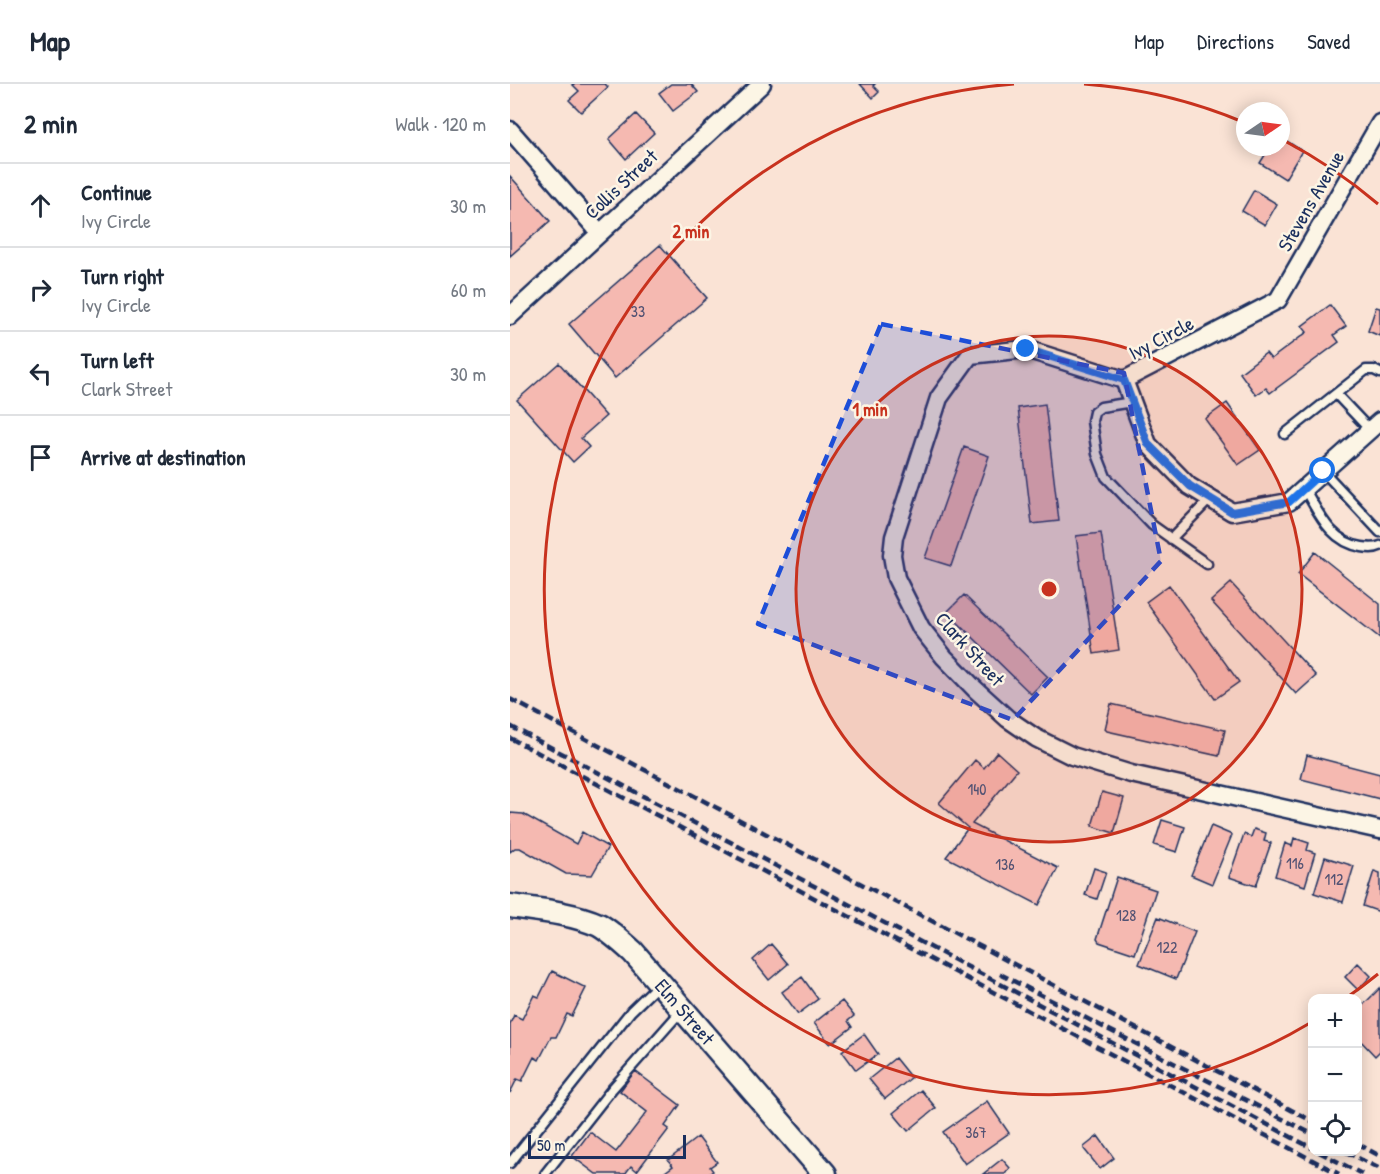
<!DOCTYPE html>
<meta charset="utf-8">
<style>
:root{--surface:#fff;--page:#f2f2f3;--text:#1f2937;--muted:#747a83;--line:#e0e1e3}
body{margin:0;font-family:"Patrick Hand",sans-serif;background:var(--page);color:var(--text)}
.controls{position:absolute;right:18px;bottom:18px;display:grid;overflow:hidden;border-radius:12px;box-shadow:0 3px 15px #0003}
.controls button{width:54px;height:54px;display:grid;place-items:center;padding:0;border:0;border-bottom:2px solid var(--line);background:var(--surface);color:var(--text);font:30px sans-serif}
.compass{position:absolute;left:726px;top:18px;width:54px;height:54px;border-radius:50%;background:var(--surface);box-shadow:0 3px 15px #0003;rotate:77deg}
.scale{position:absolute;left:18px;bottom:15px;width:158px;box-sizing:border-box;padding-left:6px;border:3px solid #1b2f5e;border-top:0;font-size:16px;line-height:21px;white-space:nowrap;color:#1b2f5e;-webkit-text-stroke:4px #fcf5e5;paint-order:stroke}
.stop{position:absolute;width:18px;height:18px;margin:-14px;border:4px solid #1a73e8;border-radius:50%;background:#fff}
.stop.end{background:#1a73e8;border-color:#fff;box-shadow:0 2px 6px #0008}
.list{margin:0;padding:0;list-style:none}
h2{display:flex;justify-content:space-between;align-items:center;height:78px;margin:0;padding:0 24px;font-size:26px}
h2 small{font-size:20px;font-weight:400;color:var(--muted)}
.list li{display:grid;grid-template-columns:39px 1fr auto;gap:18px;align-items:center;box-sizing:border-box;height:84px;padding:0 24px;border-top:2px solid var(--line)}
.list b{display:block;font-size:22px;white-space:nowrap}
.list p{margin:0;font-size:20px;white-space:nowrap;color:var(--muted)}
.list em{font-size:20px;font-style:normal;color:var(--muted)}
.icon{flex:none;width:33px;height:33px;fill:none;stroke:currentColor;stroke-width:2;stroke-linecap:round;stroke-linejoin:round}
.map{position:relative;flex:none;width:870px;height:1090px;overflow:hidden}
header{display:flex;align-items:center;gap:36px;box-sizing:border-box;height:84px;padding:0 30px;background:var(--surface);border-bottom:2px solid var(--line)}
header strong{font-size:28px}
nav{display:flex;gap:33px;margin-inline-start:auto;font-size:21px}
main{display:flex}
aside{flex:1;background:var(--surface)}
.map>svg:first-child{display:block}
.building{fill:#f5b9b1;stroke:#1b2f5e;stroke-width:1.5}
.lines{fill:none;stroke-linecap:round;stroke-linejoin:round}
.service-casing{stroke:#1b2f5e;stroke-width:13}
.minor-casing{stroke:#1b2f5e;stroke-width:21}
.secondary-casing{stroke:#1b2f5e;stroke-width:27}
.service{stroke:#fcf5e5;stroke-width:8}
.minor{stroke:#fcf5e5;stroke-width:16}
.secondary{stroke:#fcf5e5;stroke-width:22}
.rail{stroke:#1b2f5e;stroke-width:4.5;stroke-dasharray:9 4.5;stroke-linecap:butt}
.route{stroke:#1a73e8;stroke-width:8}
.marked{fill:#1d4ed8;fill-opacity:0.2;stroke:#1d4ed8;stroke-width:4.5;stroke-dasharray:12 8;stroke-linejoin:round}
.ring{fill:none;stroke:#c8321e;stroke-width:3}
.labels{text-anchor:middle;stroke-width:5;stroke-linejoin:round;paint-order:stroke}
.number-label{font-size:16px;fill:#525273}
.street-label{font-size:20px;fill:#1b2f5e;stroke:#fcf5e5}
.centre{fill:#c8321e;stroke:#fcf5e5;stroke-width:3}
.ring-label{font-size:18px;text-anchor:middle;font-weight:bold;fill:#c8321e;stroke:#fcf5e5;stroke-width:5;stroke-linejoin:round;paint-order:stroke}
</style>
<header>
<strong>Map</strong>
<nav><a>Map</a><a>Directions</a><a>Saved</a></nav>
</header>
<main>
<aside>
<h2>2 min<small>Walk · 120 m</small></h2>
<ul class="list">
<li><svg class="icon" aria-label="ahead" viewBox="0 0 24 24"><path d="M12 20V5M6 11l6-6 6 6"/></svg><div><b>Continue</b><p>Ivy Circle</p></div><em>30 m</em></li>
<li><svg class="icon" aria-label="right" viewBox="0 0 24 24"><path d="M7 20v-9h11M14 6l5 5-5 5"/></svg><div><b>Turn right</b><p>Ivy Circle</p></div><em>60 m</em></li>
<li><svg class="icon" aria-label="left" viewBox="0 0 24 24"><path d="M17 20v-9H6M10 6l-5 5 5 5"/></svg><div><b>Turn left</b><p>Clark Street</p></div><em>30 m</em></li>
<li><svg class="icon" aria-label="arrive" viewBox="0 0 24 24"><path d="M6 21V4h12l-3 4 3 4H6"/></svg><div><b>Arrive at destination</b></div></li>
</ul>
</aside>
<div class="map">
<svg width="870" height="1090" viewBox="0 0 870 1090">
<rect width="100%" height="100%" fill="#fae3d5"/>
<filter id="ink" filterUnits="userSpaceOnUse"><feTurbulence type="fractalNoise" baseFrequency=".0167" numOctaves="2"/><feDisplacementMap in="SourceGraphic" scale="12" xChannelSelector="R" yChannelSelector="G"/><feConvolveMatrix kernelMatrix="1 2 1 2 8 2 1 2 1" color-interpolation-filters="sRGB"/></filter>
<g filter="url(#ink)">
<!-- building -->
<path class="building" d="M62,0H95L98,3L71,28L59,16L69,7Z
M161,0H181L188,8L163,27L149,9Z
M350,0H365L363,2L369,8L363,14Z
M126,30L144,49L116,75L99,55Z
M771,53L792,67L775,95L750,79L760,63H771Z
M0,92L40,137L0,172Z
M744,106L767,120L755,141L732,127Z
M150,161L197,214L105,294L59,240Z
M820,221L836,242L824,251L829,258L760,309L756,304L746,311L730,289L756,269L761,275L797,248L792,242Z
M866,223L870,224V252L858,247Z
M49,279L96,332L71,354L79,363L63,378L7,316Z
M717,319L750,366L728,381L695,335Z
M535,320L549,437L522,440L508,324Z
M454,363L479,372L441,482L415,474Z
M591,449L609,566L584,570L566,452Z
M805,468L870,520V554L788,490Z
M721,499L806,592L786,610L701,517Z
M659,501L729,598L705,615L636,518Z
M454,511L538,593L521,610L437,528Z
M601,620L715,646L709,672L597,647L595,645Z
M487,668L507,686L462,740L548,784L529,821L436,773L458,744L429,719L465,676L474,684Z
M797,671L870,690V715L791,695Z
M592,708L614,714L604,749L582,742Z
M0,729L13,730L66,760L72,748L98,763L82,791L56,790L10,764H5L0,768Z
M652,736L675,743L667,768L644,761Z
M701,742L722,751L702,800L681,791Z
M744,745L756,749L754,757L761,759L746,802L719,793L734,750L741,753Z
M784,754L799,759L797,766L805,769L795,802L765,792L775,759L782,762Z
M815,773L844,782L833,818L804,809Z
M584,784L596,788L587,815L575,811Z
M864,787L870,789V828L853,822Z
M607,793L646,806L625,870L589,858L587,855Z
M648,833L685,848L666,895L629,880Z
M261,860L278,880L259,896L243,876Z
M848,879L861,892L848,906L835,893Z
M42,887L76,904L62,932L57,930L46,953H41L29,976L24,973L12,997L7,995L0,1009V940L4,931L12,935L24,911L29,913Z
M292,893L308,915L288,930L272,908Z
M870,904V967L865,972L848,954V926Z
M332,917L344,932L338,937L342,943L320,960L304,939Z
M354,950L368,970L346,986L332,967Z
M385,974L401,994L375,1015L359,995Z
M125,987L170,1021L155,1042L159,1045L127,1087L121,1082L115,1090H86L62,1072L80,1048L106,1068L137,1028L110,1007Z
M411,1006L426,1024L398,1047L383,1029Z
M477,1017L499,1049L455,1080L433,1048Z
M588,1052L604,1074L590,1085L574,1065V1063Z
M188,1053L207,1078L200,1083L203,1087L199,1090H157L155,1088L163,1082L158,1076Z
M492,1075L500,1084L495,1090H473Z"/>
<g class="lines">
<defs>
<path id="service" d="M826,310L860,346
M622,318L591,323L584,328L582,337L587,370L596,393L642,441L697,480
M775,350L856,286H864L870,289
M813,387L870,448
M794,404C809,429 820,458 852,463C858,464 864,465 870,462
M661,455L700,415
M0,1079L121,927L150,899
M35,1090L102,1005L172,926"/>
<path id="minor" d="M870,39L768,216L614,296L638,360L679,402L722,428L779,418L870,337
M0,46L90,149
M0,232L252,0
M614,296L516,265L460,271L429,314L384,453L382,471L386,494L411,544L434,573L465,605L498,635L526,654L562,672L621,690L870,746"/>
<g id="secondary">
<path id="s1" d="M0,822C29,826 62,829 89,841C101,848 112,858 123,868L315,1090"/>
</g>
</defs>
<!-- service casing -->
<use href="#service" class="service-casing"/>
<!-- minor casing -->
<use href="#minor" class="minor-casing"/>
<!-- secondary casing -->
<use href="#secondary" class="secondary-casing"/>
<!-- service -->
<use href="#service" class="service"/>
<!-- minor -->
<use href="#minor" class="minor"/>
<!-- secondary -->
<use href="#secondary" class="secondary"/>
<!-- rail -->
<path class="rail" d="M0,615L802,1037
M0,642L802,1064
M0,654L829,1090
M490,890L802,1050
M848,1060L870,1072
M809,1068L852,1090
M836,1068L870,1085"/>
</g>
</g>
<g class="lines" filter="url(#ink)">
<!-- route -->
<path class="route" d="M516,265L614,296L638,360L680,402L722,428L779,418L813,387"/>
</g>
<!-- marked area -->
<path class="marked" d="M371,240L614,289L651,477L503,636L248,540Z"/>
<!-- distance rings -->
<circle cx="539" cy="505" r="253" fill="#c8321e" fill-opacity=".12"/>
<g class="ring">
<circle cx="539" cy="505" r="253"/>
<path d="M868 890A506 506 0 0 1 836 914M800 939A506 506 0 1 1 504 0M574 0A506 506 0 0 1 733 38M773 56A506 506 0 0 1 868 120"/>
</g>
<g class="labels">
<!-- number labels -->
<g class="number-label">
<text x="128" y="233">33</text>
<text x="467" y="711">140</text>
<text x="785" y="785">116</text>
<text x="495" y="786">136</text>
<text x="824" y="801">112</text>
<text x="616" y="837">128</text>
<text x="657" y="869">122</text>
<text x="466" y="1054">367</text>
</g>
<!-- street labels -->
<g class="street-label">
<text transform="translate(111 100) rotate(-43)" y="7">Collis Street</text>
<text transform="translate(801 117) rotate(-60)" y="7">Stevens Avenue</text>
<text transform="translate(651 254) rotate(-28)" y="7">Ivy Circle</text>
<text transform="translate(460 565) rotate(48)" y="7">Clark Street</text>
<text dy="7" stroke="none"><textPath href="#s1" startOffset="214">Elm Street</textPath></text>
</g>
</g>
<circle cx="539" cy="505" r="9" class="centre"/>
<g class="ring-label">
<text x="181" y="154">2 min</text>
<text x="360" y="332">1 min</text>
</g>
</svg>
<div class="controls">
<button>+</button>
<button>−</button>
<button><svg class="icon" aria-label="locate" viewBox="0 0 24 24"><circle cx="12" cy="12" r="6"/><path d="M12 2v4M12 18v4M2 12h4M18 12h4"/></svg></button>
</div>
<svg class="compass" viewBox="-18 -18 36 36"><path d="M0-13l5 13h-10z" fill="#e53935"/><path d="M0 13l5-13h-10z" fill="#747a83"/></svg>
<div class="scale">50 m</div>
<div class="stop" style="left:813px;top:387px"></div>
<div class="stop end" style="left:516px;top:265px"></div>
</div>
</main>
